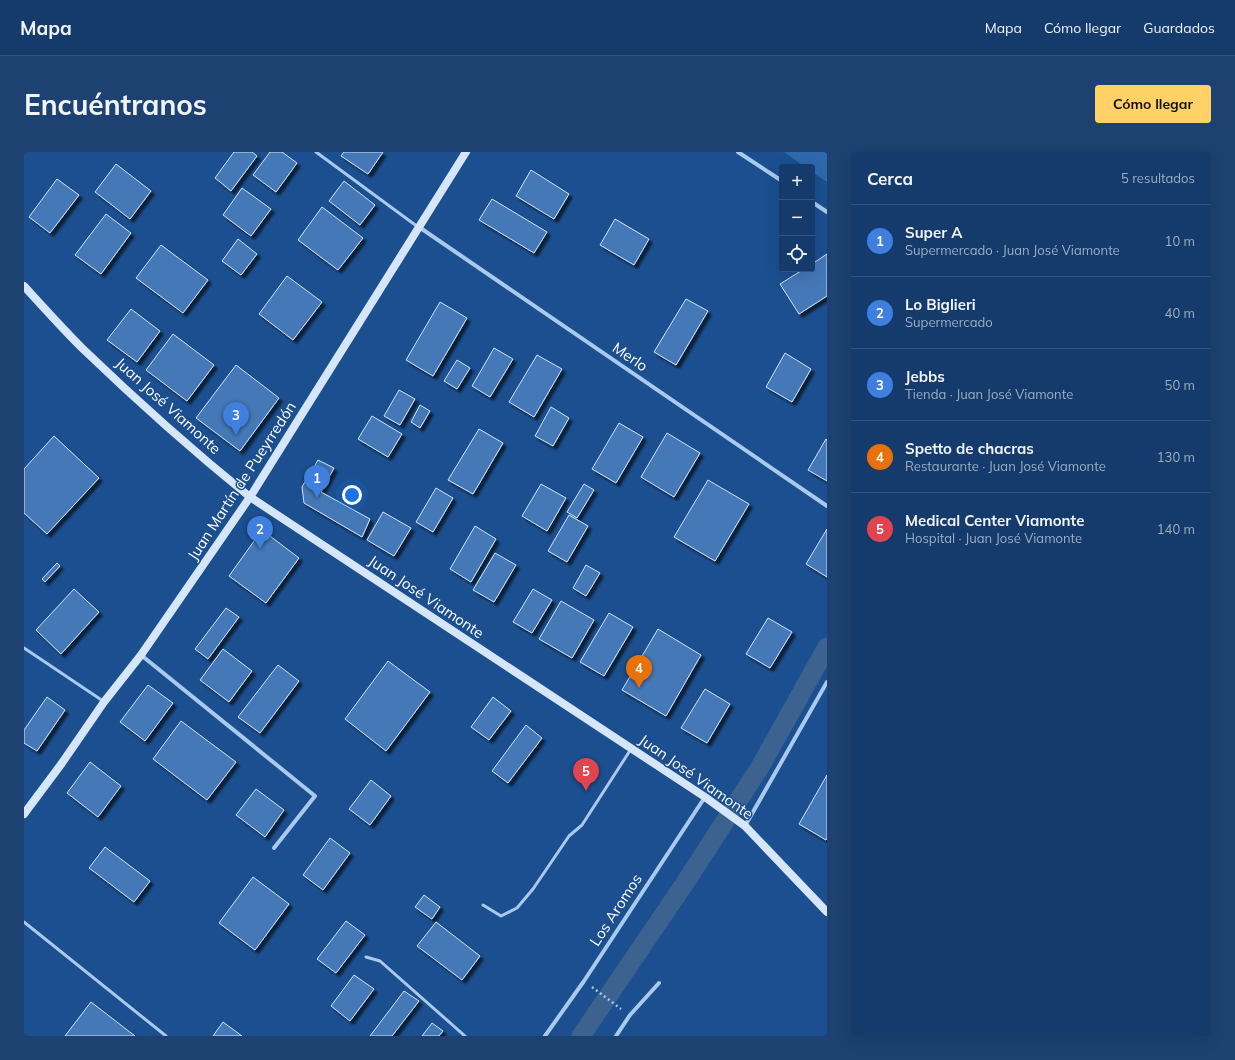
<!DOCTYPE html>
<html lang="es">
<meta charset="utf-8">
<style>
:root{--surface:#143b6b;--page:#1d4271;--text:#f1f3f6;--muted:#9dadc1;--line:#33557e;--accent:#ffd166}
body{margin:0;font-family:Mulish,sans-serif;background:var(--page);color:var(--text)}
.controls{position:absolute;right:12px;top:12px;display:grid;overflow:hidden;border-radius:4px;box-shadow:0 4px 16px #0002}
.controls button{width:36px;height:36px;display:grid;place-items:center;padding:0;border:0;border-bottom:1px solid var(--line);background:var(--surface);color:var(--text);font:20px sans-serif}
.you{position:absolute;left:328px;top:343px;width:14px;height:14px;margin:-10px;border:3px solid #fff;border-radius:50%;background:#1a73e8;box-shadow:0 0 0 6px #1a73e833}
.badge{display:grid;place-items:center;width:26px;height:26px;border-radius:50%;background:var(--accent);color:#fff;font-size:13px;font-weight:700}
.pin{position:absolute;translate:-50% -33px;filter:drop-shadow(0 1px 2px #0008)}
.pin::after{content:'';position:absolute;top:21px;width:14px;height:12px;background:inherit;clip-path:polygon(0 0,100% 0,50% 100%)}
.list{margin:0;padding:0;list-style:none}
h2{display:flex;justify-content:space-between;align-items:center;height:52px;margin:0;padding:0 16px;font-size:17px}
h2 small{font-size:13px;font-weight:400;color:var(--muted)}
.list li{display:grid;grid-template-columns:26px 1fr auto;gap:12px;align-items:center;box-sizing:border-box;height:72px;padding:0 16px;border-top:1px solid var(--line)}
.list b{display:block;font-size:15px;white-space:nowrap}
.list p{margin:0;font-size:13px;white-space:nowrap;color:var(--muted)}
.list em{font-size:13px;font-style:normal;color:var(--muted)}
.icon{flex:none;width:22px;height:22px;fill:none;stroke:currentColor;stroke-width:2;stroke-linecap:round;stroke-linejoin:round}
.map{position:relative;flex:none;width:803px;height:884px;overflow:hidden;border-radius:4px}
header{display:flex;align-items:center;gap:24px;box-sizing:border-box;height:56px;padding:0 20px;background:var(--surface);border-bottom:1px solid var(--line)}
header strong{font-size:19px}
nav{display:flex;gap:22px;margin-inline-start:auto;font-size:14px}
.intro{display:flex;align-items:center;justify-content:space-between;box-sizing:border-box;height:96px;padding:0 24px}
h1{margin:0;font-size:28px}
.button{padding:10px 18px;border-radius:4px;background:var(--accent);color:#111;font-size:14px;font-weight:700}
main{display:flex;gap:24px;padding:0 24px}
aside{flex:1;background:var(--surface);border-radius:4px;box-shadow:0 4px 16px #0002}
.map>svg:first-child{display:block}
.green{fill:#2e69ad}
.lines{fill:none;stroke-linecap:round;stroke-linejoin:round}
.canal{stroke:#3c6290;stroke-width:19}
.building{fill:#4478b7;stroke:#cfe3fa;filter:url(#shadow)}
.path{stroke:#a9c9ee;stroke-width:2.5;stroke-dasharray:2 3;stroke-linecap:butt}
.lane{stroke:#a9c9ee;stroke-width:3}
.street{stroke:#a9c9ee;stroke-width:4}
.secondary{stroke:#d6e6fa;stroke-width:8}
.labels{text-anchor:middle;stroke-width:3;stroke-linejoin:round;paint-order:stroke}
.street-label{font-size:15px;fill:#fff;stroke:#1b4f8f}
</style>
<header>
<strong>Mapa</strong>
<nav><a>Mapa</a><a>Cómo llegar</a><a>Guardados</a></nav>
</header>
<div class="intro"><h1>Encuéntranos</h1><a class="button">Cómo llegar</a></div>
<main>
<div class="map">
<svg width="803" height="884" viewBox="0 0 803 884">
<defs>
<filter id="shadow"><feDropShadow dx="3.5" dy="3.5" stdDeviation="1" flood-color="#0009"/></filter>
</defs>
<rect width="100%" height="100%" fill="#1b4f8f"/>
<!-- green -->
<path class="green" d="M760,0H803V30L788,20V15H781Z"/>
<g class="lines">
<!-- canal -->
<path class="canal" d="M557,884L663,728L736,615L803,495"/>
</g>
<!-- building -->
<path class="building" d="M210,0H228L233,4L207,39L191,26Z
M246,0H258L273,11L252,40L229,23Z
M320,0H359L344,22L317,4Z
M92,12L127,39L106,67L71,40Z
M507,18L545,42L530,67L492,44Z
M33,27L55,43L26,81L5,65Z
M320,29L351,53L336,73L305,49Z
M218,36L247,57L227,84L199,63Z
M468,47L523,80L510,101L455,68Z
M298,55L339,86L314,118L274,88Z
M82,62L107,81L77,122L51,103Z
M591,67L625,87L610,113L576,93Z
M214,87L233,102L217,123L198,109Z
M137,93L184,128L159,161L112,126Z
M803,102V144L775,162L756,132L780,117H788V112Z
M263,124L298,150L269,188L235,162Z
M662,147L684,159L652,213L630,200Z
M416,150L443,166L409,224L382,208Z
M107,157L136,179L113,210L83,188Z
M149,182L190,213L163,249L122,218Z
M470,196L489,207L466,245L448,234Z
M761,201L787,217L768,250L742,235Z
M513,203L538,217L510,265L485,250Z
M433,208L446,216L433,237L420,229Z
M212,213L255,246L216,299L172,266Z
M375,238L391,247L376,273L360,264Z
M396,253L406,259L396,276L387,270Z
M527,255L545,266L529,294L511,284Z
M348,264L378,282L364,305L334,287Z
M595,271L619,285L592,331L568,317Z
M455,277L479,291L449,342L424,328Z
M643,281L676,301L650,345L617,325Z
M30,284L75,326L23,382L0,361V317Z
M802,287L803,288V329L784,318Z
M294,308L310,316L297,340L346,367L338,385L280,351L278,335Z
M684,328L725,352L691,409L650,385Z
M517,332L542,346L523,379L498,364Z
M560,332L570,338L553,366L543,360Z
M412,336L429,346L409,380L392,370Z
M359,360L387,376L370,404L343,388Z
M545,363L564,374L543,410L524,399Z
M451,374L472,387L447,430L426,417Z
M803,377V425L782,412Z
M238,378L275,406L242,451L205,424Z
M471,401L492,413L470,450L449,438Z
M33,411L36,414L21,430L18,427Z
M562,413L576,421L562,444L549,436Z
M50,437L75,460L37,502L12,478Z
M509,437L528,448L508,481L489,470Z
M537,449L570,468L548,506L515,487Z
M202,456L215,465L184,507L171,497Z
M585,461L609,475L580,524L556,510Z
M744,466L768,480L746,516L722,502Z
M634,477L677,503L642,564L598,538Z
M199,497L228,519L205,550L176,528Z
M364,509L406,540L362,599L321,567Z
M254,513L275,529L236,581L214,565Z
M124,533L149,551L121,589L96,570Z
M681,537L706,552L683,591L657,576Z
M23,545L41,558L13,599L0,591V578Z
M469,545L487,559L465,588L447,575Z
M157,569L212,610L183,648L129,607Z
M502,573L518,586L484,631L468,619Z
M66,610L97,634L74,665L43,641Z
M803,623V686L802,688L775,672Z
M347,628L367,644L346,673L325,657Z
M232,637L260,658L241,685L212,663Z
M306,686L326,701L299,738L279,723Z
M81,695L126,729L110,750L65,716Z
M229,725L265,752L231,798L195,771Z
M400,743L416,755L408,767L391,755Z
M322,769L341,783L312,821L293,807Z
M412,770L456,804L438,828L393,794Z
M330,823L350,837L326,869L307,854Z
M380,839L395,849L368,884H346Z
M67,850L111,884H41Z
M199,870L218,884H189Z
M408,871L419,879L415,884H398Z"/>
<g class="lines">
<!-- path -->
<path class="path" d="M568,835L597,857"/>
<!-- lane -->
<path class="lane" d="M292,0L394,75
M0,496L79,549
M459,753L477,764L493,756L509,737L545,684L558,673L607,597
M0,770L142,884
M342,805L356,809L441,884"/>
<!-- street -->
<path class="street" d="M714,0L758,29
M788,50L803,60
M395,75L803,354
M117,503L291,644L250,696
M721,674L803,530
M521,884L560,829L681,645
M592,884L606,863L635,831"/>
<!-- secondary -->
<path class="secondary" d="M0,134C19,155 38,176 58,196C112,248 168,298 226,345L681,645L721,674L803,760
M0,662L38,611L80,550L117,503L226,345L442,0"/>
</g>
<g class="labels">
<!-- street labels -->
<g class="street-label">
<text transform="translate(606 205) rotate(34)" y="5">Merlo</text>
<text transform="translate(144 254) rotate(42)" y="5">Juan José Viamonte</text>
<text transform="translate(218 329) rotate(-57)" y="5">Juan Martín de Pueyrredón</text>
<text transform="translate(402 445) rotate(34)" y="5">Juan José Viamonte</text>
<text transform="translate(672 625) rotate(35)" y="5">Juan José Viamonte</text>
<text transform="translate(592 758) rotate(-57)" y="5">Los Aromos</text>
</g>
</g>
</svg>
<div class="controls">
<button>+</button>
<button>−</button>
<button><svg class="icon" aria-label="locate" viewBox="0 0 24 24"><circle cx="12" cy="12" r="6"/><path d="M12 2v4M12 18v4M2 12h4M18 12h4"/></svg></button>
</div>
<div class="you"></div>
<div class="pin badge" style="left:293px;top:346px;background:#3f7fe0">1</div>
<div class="pin badge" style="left:236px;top:397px;background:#3f7fe0">2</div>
<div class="pin badge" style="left:212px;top:283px;background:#3f7fe0">3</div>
<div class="pin badge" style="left:615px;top:536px;background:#e8710a">4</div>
<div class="pin badge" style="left:562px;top:639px;background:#e0444e">5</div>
</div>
<aside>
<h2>Cerca<small>5 resultados</small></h2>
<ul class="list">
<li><span class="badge" style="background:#3f7fe0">1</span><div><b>Super A</b><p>Supermercado · Juan José Viamonte</p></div><em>10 m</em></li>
<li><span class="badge" style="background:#3f7fe0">2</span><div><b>Lo Biglieri</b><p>Supermercado</p></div><em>40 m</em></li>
<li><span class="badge" style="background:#3f7fe0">3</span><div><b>Jebbs</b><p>Tienda · Juan José Viamonte</p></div><em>50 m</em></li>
<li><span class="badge" style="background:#e8710a">4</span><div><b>Spetto de chacras</b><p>Restaurante · Juan José Viamonte</p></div><em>130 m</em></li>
<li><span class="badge" style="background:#e0444e">5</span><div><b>Medical Center Viamonte</b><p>Hospital · Juan José Viamonte</p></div><em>140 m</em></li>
</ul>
</aside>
</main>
